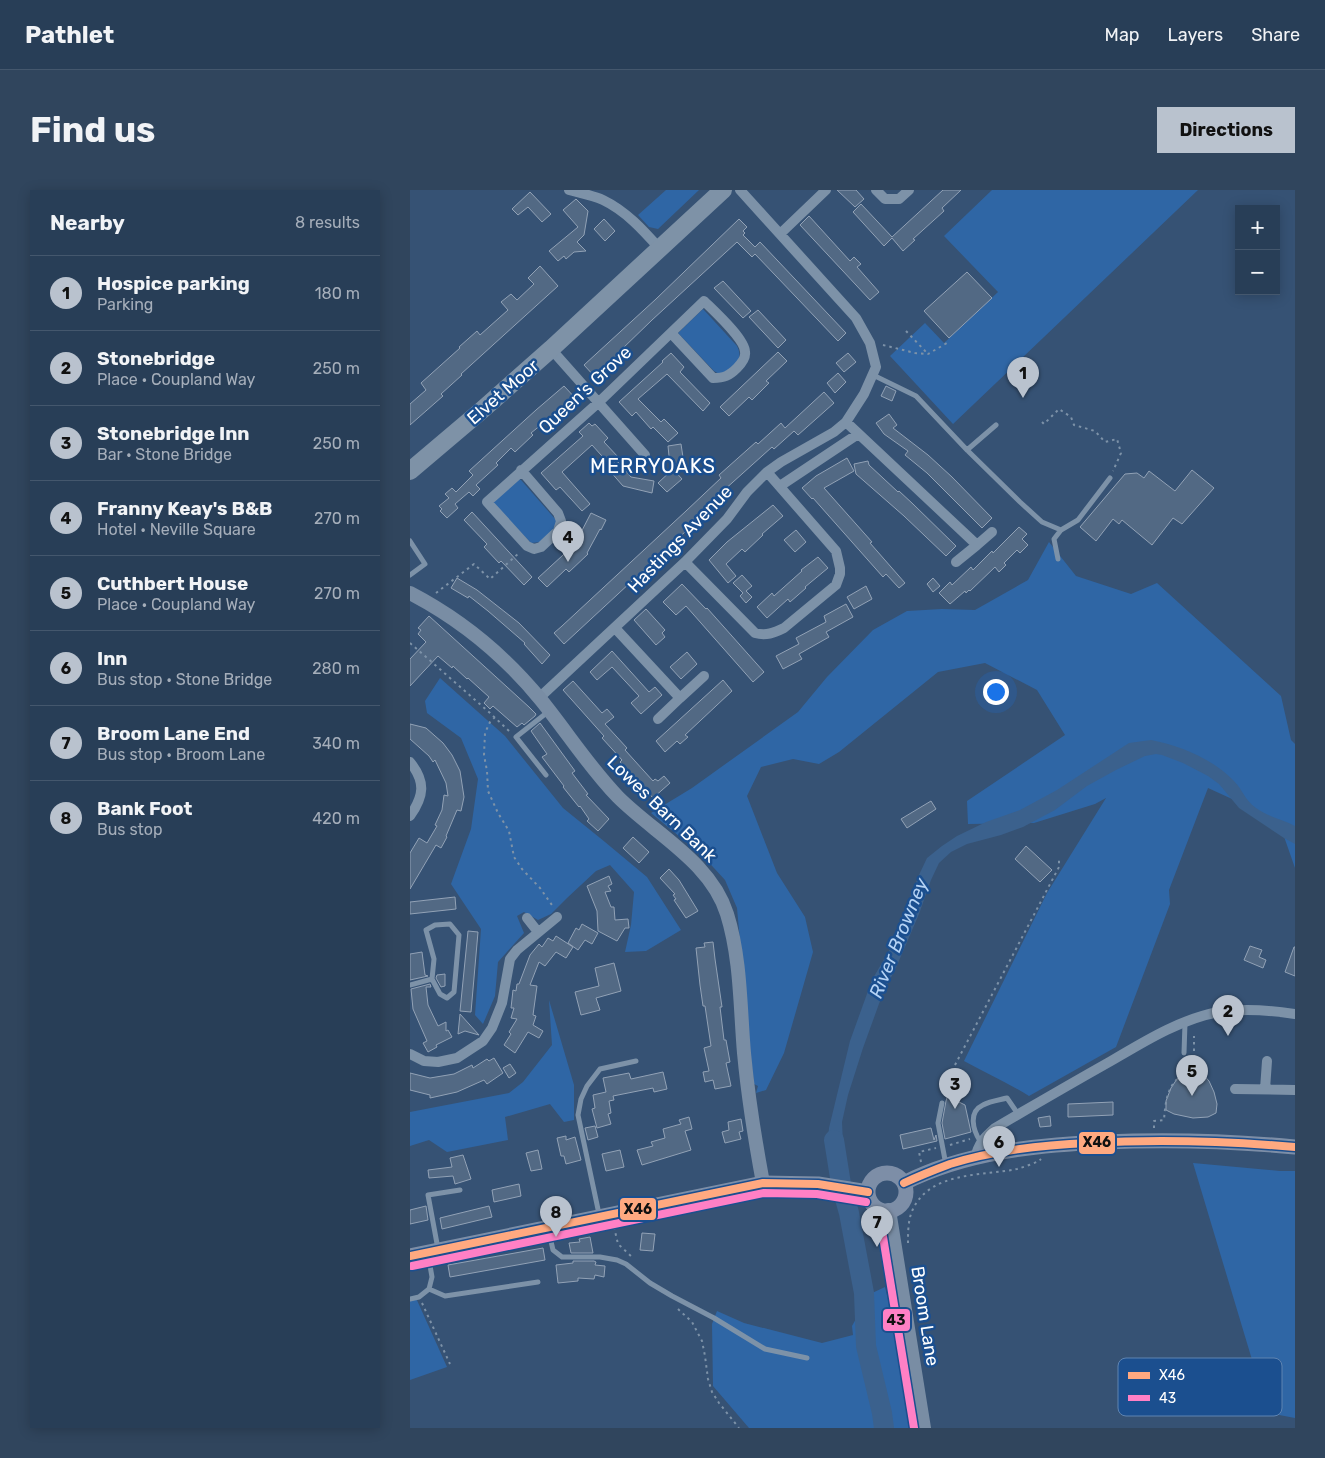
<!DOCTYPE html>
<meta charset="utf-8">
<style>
:root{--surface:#283e57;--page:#30455d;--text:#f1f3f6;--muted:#a5aeba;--line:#44576d;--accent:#b9c2ce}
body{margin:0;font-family:Rubik,sans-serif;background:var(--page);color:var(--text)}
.controls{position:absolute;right:15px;top:15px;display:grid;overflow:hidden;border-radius:0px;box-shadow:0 2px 12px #0003}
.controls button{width:45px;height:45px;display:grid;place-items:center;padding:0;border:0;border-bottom:1px solid var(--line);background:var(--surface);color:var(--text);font:25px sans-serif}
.you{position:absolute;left:585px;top:501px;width:18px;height:18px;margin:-12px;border:4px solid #fff;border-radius:50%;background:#1a73e8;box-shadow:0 0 0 8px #1a73e833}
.badge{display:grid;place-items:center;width:32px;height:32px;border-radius:50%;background:var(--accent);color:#111;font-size:16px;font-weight:700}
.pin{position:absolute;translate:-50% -41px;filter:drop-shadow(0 1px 2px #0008)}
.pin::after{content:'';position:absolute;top:26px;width:18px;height:15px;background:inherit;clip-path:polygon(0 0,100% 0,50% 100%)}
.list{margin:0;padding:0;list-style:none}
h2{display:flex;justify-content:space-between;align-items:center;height:65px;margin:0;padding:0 20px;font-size:21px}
h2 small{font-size:16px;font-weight:400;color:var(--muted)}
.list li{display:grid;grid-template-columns:32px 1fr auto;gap:15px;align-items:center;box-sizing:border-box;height:75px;padding:0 20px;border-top:1px solid var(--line)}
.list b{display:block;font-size:19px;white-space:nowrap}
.list p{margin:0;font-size:16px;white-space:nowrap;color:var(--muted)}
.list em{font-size:16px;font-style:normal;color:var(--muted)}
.map{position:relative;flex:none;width:885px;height:1238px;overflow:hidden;border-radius:0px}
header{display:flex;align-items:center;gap:30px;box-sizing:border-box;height:70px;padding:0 25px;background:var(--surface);border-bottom:1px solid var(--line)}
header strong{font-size:24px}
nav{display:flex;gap:28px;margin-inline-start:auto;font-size:18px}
.intro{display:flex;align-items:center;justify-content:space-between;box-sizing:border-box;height:120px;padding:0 30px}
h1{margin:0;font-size:35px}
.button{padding:12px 22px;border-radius:0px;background:var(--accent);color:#111;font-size:18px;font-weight:700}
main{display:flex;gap:30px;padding:0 30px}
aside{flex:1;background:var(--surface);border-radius:0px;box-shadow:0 2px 12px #0003}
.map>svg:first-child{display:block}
.green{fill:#2f66a5}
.water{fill:#3b618d}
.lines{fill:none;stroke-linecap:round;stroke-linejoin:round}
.river{stroke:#3b618d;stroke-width:20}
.building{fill:#526984;stroke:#92a2b6}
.path{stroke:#7d92a8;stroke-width:2;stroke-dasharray:2.5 4;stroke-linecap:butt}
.lane{stroke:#7d92a8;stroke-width:5}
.street{stroke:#7d92a8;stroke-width:10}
.secondary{stroke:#798da4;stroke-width:14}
.primary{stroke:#7d8ea7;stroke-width:15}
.highway{stroke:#7e92a7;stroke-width:18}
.bus-1-casing{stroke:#1b4f8f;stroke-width:11}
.bus-2-casing{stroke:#1b4f8f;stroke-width:11}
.bus-1{stroke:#ffa980;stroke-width:8}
.bus-2{stroke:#ff80c5;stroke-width:8}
.labels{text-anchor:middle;stroke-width:5;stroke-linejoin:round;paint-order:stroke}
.street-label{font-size:18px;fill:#fff;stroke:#1b4f8f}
.water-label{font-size:19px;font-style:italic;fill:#b5d3f5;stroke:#1b4f8f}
.quarter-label{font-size:20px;letter-spacing:1px;fill:#fff;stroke:#1b4f8f}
.key{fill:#1b4f8f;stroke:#5f84b1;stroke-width:1}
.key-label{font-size:14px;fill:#fff}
.line-badge{stroke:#1b4f8f;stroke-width:2}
.pale-badge-label{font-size:14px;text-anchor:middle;font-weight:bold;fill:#111}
</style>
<header>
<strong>Pathlet</strong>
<nav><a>Map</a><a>Layers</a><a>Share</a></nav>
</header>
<div class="intro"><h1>Find us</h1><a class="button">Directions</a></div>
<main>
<aside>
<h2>Nearby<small>8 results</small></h2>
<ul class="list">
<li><span class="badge">1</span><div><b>Hospice parking</b><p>Parking</p></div><em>180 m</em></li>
<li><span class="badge">2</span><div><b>Stonebridge</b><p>Place · Coupland Way</p></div><em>250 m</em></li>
<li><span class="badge">3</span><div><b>Stonebridge Inn</b><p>Bar · Stone Bridge</p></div><em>250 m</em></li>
<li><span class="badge">4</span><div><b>Franny Keay's B&amp;B</b><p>Hotel · Neville Square</p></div><em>270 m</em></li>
<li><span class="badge">5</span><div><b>Cuthbert House</b><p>Place · Coupland Way</p></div><em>270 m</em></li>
<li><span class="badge">6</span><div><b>Inn</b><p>Bus stop · Stone Bridge</p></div><em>280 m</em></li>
<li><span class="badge">7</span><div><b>Broom Lane End</b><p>Bus stop · Broom Lane</p></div><em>340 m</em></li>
<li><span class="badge">8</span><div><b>Bank Foot</b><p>Bus stop</p></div><em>420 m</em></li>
</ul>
</aside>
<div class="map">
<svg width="885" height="1238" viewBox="0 0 885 1238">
<rect width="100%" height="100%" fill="#365274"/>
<!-- green -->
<path class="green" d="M256,0H289L248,39L239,37L228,25Z
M582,0H788L543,234L480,166L515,133L534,153L588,102L534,46Z
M293,119L327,156C335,172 322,176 311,185L304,181L268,143Z
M108,289L111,290L146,330L145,339L130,352L121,353L83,313Z
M639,352L666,386L721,404L747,393L871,506L881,550L885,554V678L871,638L833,614L798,598L759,700L760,714L706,857L619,906C598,893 576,883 554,871L637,703L696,608L685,614L624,633L558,634L557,611L655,545L627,500L575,473L528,482L429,562L409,574L383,569L351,577L337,606L367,683L395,727L403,762L374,863L356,900L346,903L348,896L344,894L340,861L327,718L315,690L292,665L241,623L282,598L388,522L417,487L463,440L497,421L532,419L565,420L618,390Z
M30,488L95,546L153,618L195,652L237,687L271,740L236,761L215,762L221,735L224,702L200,675L186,681L157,708L141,724L128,730L114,722L107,726L114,743L88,772L85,806L73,834L65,825L71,739L41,694L61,639L68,589L51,548L17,523L15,511Z
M139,810L164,895V930L154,932L140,914L95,927L98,950L37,962L19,950L0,956V922L99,903L113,892L142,855Z
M783,973L870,981H885V1228L858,1223Z
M475,1097L494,1173L502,1238H339L303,1196L302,1134L307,1121L334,1133L412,1153L443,1145L442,1136L460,1104Z
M6,1108L37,1177L0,1190V1109Z"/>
<!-- water -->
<path class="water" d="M741,550C771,556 803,569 824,591C833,600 834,609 846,618C858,627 872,629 885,636V654L874,648L829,618L809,594L798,586L773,573L752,565L746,564L735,566L706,580L677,596L645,620L613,637L591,645L557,654L541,662L529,673L521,690L509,724L485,780L474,800L453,858L438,905L432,932L433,954L436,976L420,977L417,961L419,938L440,851L462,790L480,759L509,685L517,668L532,656L547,646L576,632L610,620L647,600L719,553Z"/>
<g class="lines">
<!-- river -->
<path class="river" d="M424,950L431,994L439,1023L454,1103L456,1156L472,1223L474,1238"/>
</g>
<!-- building -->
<path class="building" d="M427,0H446L454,9L445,17Z
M533,0H551L532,18L534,21L503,49L505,50L493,61L482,48L474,56L443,22L451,14L482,47Z
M120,2L141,24L132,32L118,17L108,25L102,19Z
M166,9L178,21L174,45L167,52L176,61L164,62L156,69L154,66L148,71L139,61L168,37L153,20Z
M399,26L440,71L444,67L451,74L447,77L469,102L460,110L390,35Z
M194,29L205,41L195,51L184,39Z
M329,29L337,37L333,41L335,43L333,45L345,57L350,52L436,143L428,151L345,64L342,67L327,52L242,130L211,160L213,162L185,187L174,175L246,109Z
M130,76L148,96L51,184L52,185L31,204L33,206L0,235V214L16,200L11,193L50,158L49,157L67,141L70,145L98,120L91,112L101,104L107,110L124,94L118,88Z
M557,82L582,108L539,148L514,121Z
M313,91L341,121L333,128L304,98Z
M348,120L376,150L368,158L339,127Z
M368,162L377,171L356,191L359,193L342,210L339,207L319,226L310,217Z
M261,163L274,177L270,182L300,213L293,221L257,184L228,209L251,232L254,229L268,243L258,252L243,237L241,239L226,222L222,226L209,212L253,172L252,171Z
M438,163L446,172L434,182L426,173Z
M428,183L436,192L425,203L417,193Z
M154,196L168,211L145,230L142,226L121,243L123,245L105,262L101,258L86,273L88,275L66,295L70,299L63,306L59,302L45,314L48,318L37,328L30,321L32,319L29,316L39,308L35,304L42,298L46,302L63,285L59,281L126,220Z
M476,196L486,201L482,211L471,206Z
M414,202L424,213L388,245L384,241L364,259L362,257L313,301L316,304L154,454L144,443L152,436L276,321L311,288L309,285L346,252L348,254L371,233L375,238Z
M479,224L487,235L483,238L518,265L542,287L582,328L572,338L517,283L495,265L498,261L474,244L466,233Z
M179,233L182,236L185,234L198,248L194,252L209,268L201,276L182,255L152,282L180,314L172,321L150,297L146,300L131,283L173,246L169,242Z
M271,254L274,274L260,276L258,256Z
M437,268L444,281L414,298L462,352L460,353L495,393L489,398L476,384L473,387L403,308L402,309L392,298L406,286Z
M458,271L459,275L488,302L489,301L503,314L546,356L536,366L494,326L446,284L444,274Z
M208,272L221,287L244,291L242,303L213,296L199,280Z
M263,279L272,289L257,302L248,293Z
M782,280L804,298L772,334L763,328L742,355L712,330L709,334L703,329L686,351L670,337L715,284L727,283L734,288L739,281L765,301Z
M363,315L373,326L352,344L353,345L335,362L332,359L316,374L326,386L318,393L299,370L317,352Z
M62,322L122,387L114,395L91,371L89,373L74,357L77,354L54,330Z
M181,323L196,330L191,340L190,339L177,363L178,364L159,382L156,379L137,397L128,388L165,354Z
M609,337L617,344L612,349L618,355L610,363L607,360L594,373L596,375L589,382L585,377L560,401L559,400L556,403L555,401L540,414L529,403L540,392L542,395L561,377L563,380L582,361L583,363Z
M386,340L396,352L385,362L374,350Z
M408,367L418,378L395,397L396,398L380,412L378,409L357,428L347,417L362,403L364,406L392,381L391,380Z
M332,385L342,396L336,401L342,407L336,413L330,406L333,403L323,393Z
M47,388L67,400L109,433L140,465L132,474L114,454L115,453L78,421L59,406L58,408L41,398Z
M523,388L530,396L523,402L517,394Z
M272,394L296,419L297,418L354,482L343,492L276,416L266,425L253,412Z
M456,396L462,409L444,419L437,407Z
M436,414L443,427L416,442L419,447L389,464L392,469L373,479L366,466L389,454L386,448L416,432L414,426Z
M236,419L255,440L252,443L255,447L246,455L224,430Z
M19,426L119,517L126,524L125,526L114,535L112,533L107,537L83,516L80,519L74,513L79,507L58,488L57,489L43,476L42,478L28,466L0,496V469L16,452L8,444L11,440L8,438Z
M202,461L239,502L245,497L252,505L231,524L221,513L229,506L202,477L187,490L180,482Z
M277,462L287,474L271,489L260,477Z
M313,490L322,501L275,545L278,547L270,554L267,551L255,562L246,551Z
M163,491L192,523L197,519L204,527L195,534L217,558L215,560L243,591L245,589L248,591L254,586L260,593L243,608L210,572L212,570L192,548L194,546L153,500Z
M130,533L165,581L162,583L178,604L176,605L199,629L188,641L177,631L179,629L170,616L169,617L153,597L154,596L132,567L137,564L121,541Z
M0,534L16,538L33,553L42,565L50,581L54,607L51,621L47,620L36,646L37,647L31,658L26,655L0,699V663L9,648L17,653L27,636L25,635L32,620L34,605L38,606L36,593L25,570L23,572L19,566L0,549Z
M521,611L526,619L497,638L491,629Z
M223,647L239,662L229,673L213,658Z
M616,656L642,680L630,692L605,669Z
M259,679L269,690L288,721L276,728L264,710L266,709L263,705L265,704L250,688Z
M199,686L202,694L198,696L201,701L195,702L201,717H204L205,730L218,729L219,738H215L207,751L188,741L187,721L177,696Z
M45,707L46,719L0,724V712Z
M172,734L188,743L182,754L175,750L168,760L158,753L166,738L169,740Z
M58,741L68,742L61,822L50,821Z
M146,746L163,757L156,768L146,762L135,776L129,772L120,795L127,796L123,825L126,826L123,835L133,841L129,848L118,842L105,863L94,855L101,844L99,842L107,829L101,828L104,818H101L103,800L106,801L107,794H109L120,765L129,754L132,757L138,748L143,751Z
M303,752L305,769L312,817H310L314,850H316L320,872L316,873L321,896L305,899L303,890L295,892L293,882L299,881L294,858L301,856L295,816H293L290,795L286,758L295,757L294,753Z
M840,756L852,760L849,767L856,770L853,778L834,770Z
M884,757H885V786L875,782Z
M12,762L15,785L18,786L0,790V764Z
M204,773L211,801L186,808L190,820L171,825L165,802L189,796L185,778Z
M35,784V796L31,797L26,788L27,785Z
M20,794L21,797H16L18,815L28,836L36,832V841L38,840L42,847L26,855L27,857L18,862L13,853L17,851L3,819L1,799Z
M50,824L69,845L55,841L48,844Z
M84,868L93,883L77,894L74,890L47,902L20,908V905L0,900V883L20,888L44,884L62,875L63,878L77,869L79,871Z
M100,874L106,883L99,888L93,878Z
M782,879H786L791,882L799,891L804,902L807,914L806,923L798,927L783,928L764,924L756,920V911L761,898L767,889Z
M253,882L257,899L244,902L243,898L203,906L204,910L199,911L201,923L198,924L201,934L187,938L182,919L185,918L183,905L196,902L193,888L219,883L221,889Z
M542,892L550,894L545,910L555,915L561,942L535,949L532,933L536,911Z
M703,912V925L658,927V914Z
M640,926L641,936L630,937L628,928Z
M279,927L282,939L275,941L281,960L232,975L227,960L243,956L241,952L255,948L253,939L271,934L269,930Z
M331,929L333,941L329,942L331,949L315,953L312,942L319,940L318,932Z
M185,936L188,947L178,950L175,938Z
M521,938L524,950L526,945L527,951L493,959L490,945Z
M156,946V950L165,947L171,970L156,974L154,966H151L147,948Z
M128,960L132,979L121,981L116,963Z
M210,960L214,977L196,981L192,964Z
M53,965L61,989L45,994L43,986L19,988L18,980L42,977L40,968Z
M109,994L111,1006L84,1012L82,1000Z
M16,1016L18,1030L0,1034V1020Z
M79,1016L82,1027L32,1039L30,1028Z
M232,1043L245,1044L243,1061L230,1060Z
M180,1047L183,1063H161L159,1053L170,1052L169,1049Z
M133,1058L135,1070L40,1087L38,1075Z
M163,1071H184L186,1072L185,1075L195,1076L194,1087L185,1085L184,1089L168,1088V1091L148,1093L146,1075L163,1073Z"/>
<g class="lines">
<!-- path -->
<path class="path" d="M496,141L517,163
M473,155L505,163L518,164L537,153
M632,232L634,234L649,219L661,227L664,235L685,241L695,252L707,249L711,263L703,281
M26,403L64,374L80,389L109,363
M0,453L80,523L100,542
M85,527L80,532L75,543L74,565L77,581L78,601L88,623L99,641L104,667L112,679L130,698L144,718
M545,875L649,677V670
M744,938V931L754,930C756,903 759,891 784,876V846
M540,955L560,949
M511,972L509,962L526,958
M204,1037L208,1054L221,1066
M498,1053C498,1042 498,1029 503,1019C521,981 573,986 607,979C614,977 622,974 629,971L631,969
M12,1113L40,1174
M268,1119L282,1132L292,1151L295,1166L298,1189L302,1202L309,1213L329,1238"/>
<!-- lane -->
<path class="lane" d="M463,185L506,206L557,260L610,312L632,332L651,340L668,330L700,288
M557,260L586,235
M0,351L15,374L0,385
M648,369L644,349L651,340
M136,585L106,547L139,521
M40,734L49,745L44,802L37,808L30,804L22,789L24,769L16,740L25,735Z
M0,795L22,789
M774,863L775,833
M532,913L528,933L536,975
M570,951C563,940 558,922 573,915C580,911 589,910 597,908L608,924
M189,1024L168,925L171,909L177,896L190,879L226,871
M138,1038L143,1060L152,1067H190L207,1070L216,1074L240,1093L262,1106L304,1128L355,1159L397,1168
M28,1059L18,1005L50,1000
M19,1099L35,1106L128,1092
M0,1109L9,1107L19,1099L22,1087L18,1064"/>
<!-- street -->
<path class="street" d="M159,0C170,3 182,5 193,10C216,21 233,40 250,59
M466,0L475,9H489L499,0
M370,44L416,0
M141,159L235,265
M436,232L567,355L582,342
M111,280L148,323L151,331L148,341L131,357L124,359L117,356L77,312L189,212L294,111C304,121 335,149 335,162C336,168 331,174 327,178C319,186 314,188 303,188L261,143
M370,296L448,244
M275,372L345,443C356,446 364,443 374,438L426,395L430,384V378L426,361L357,282
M546,372L567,355
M205,438L270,508L294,486
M129,508L275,372L317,329L337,302L357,282L371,272L424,242L436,232L454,204L466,177L460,153L446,128L330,0
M248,529L270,508
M0,572C16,592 14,606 0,626
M117,728L128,742
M0,864L14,871L28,872L47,868L73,851L82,838L92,813L100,769L107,760L147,727
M825,899L885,900
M855,899L857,871
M565,968C569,952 574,948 585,938C624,915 662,893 701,871C735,851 770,829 809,822C835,818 859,820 885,824"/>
<!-- secondary -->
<path class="secondary" d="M0,403C50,429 95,466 131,510C157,542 179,577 208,607C245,644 301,672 317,724C331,769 330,817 334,863C338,906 345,950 353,993
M479,1020L514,1238"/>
<!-- primary -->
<path class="primary" d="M458 1002a19 19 0 1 1 38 0a19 19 0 1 1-38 0Z
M494,993C555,962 626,955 694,952C758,949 821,951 885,957
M0,1066L353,993L408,994L458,1002"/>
<!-- highway -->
<path class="highway" d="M0,281L72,220L141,159L313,0"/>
<defs>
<path id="bus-1" d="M494,993C509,986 524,980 540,974C585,960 633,955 679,953C748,949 816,951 885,957
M0,1066L353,993L408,994L458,1002"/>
<path id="bus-2" d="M469,1022L504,1238
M2,1076L354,1003L407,1004L456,1012"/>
</defs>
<!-- bus-1 casing -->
<use href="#bus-1" class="bus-1-casing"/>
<!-- bus-2 casing -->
<use href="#bus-2" class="bus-2-casing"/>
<!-- bus-1 -->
<use href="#bus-1" class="bus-1"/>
<!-- bus-2 -->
<use href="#bus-2" class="bus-2"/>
</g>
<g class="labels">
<!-- street labels -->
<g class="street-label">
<text transform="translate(175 200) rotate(-43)" y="6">Queen's Grove</text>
<text transform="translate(93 202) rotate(-41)" y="6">Elvet Moor</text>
<text transform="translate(270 349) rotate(-46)" y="6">Hastings Avenue</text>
<text transform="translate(252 619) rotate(44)" y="6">Lowes Barn Bank</text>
<text transform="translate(515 1126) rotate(81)" y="6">Broom Lane</text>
</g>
<!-- water labels -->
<g class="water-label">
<text transform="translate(488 748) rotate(-68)" y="7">River Browney</text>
</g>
<!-- quarter labels -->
<g class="quarter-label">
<text x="243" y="283">MERRYOAKS</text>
</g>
</g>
<!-- legend -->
<rect x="708" y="1168" width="164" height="58" rx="8" class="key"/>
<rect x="718" y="1182" width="22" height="7" fill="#ffa980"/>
<rect x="718" y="1205" width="22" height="6" fill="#ff80c5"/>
<g class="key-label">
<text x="749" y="1190">X46</text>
<text x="749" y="1213">43</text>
</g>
<g class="line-badge">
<rect x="668" y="941" width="38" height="24" rx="5" fill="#ffa980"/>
<rect x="209" y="1007" width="38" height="24" rx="5" fill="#ffa980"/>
<rect x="472" y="1118" width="29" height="24" rx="5" fill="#ff80c5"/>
</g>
<g class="pale-badge-label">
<text x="687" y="957">X46</text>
<text x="228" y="1024">X46</text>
<text x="486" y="1135">43</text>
</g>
</svg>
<div class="controls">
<button>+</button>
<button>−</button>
</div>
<div class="you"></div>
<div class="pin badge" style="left:613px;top:208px">1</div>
<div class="pin badge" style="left:818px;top:846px">2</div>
<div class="pin badge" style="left:545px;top:919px">3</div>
<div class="pin badge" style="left:158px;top:372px">4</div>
<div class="pin badge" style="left:782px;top:906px">5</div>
<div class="pin badge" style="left:589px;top:977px">6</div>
<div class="pin badge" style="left:467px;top:1057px">7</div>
<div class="pin badge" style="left:146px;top:1047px">8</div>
</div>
</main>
